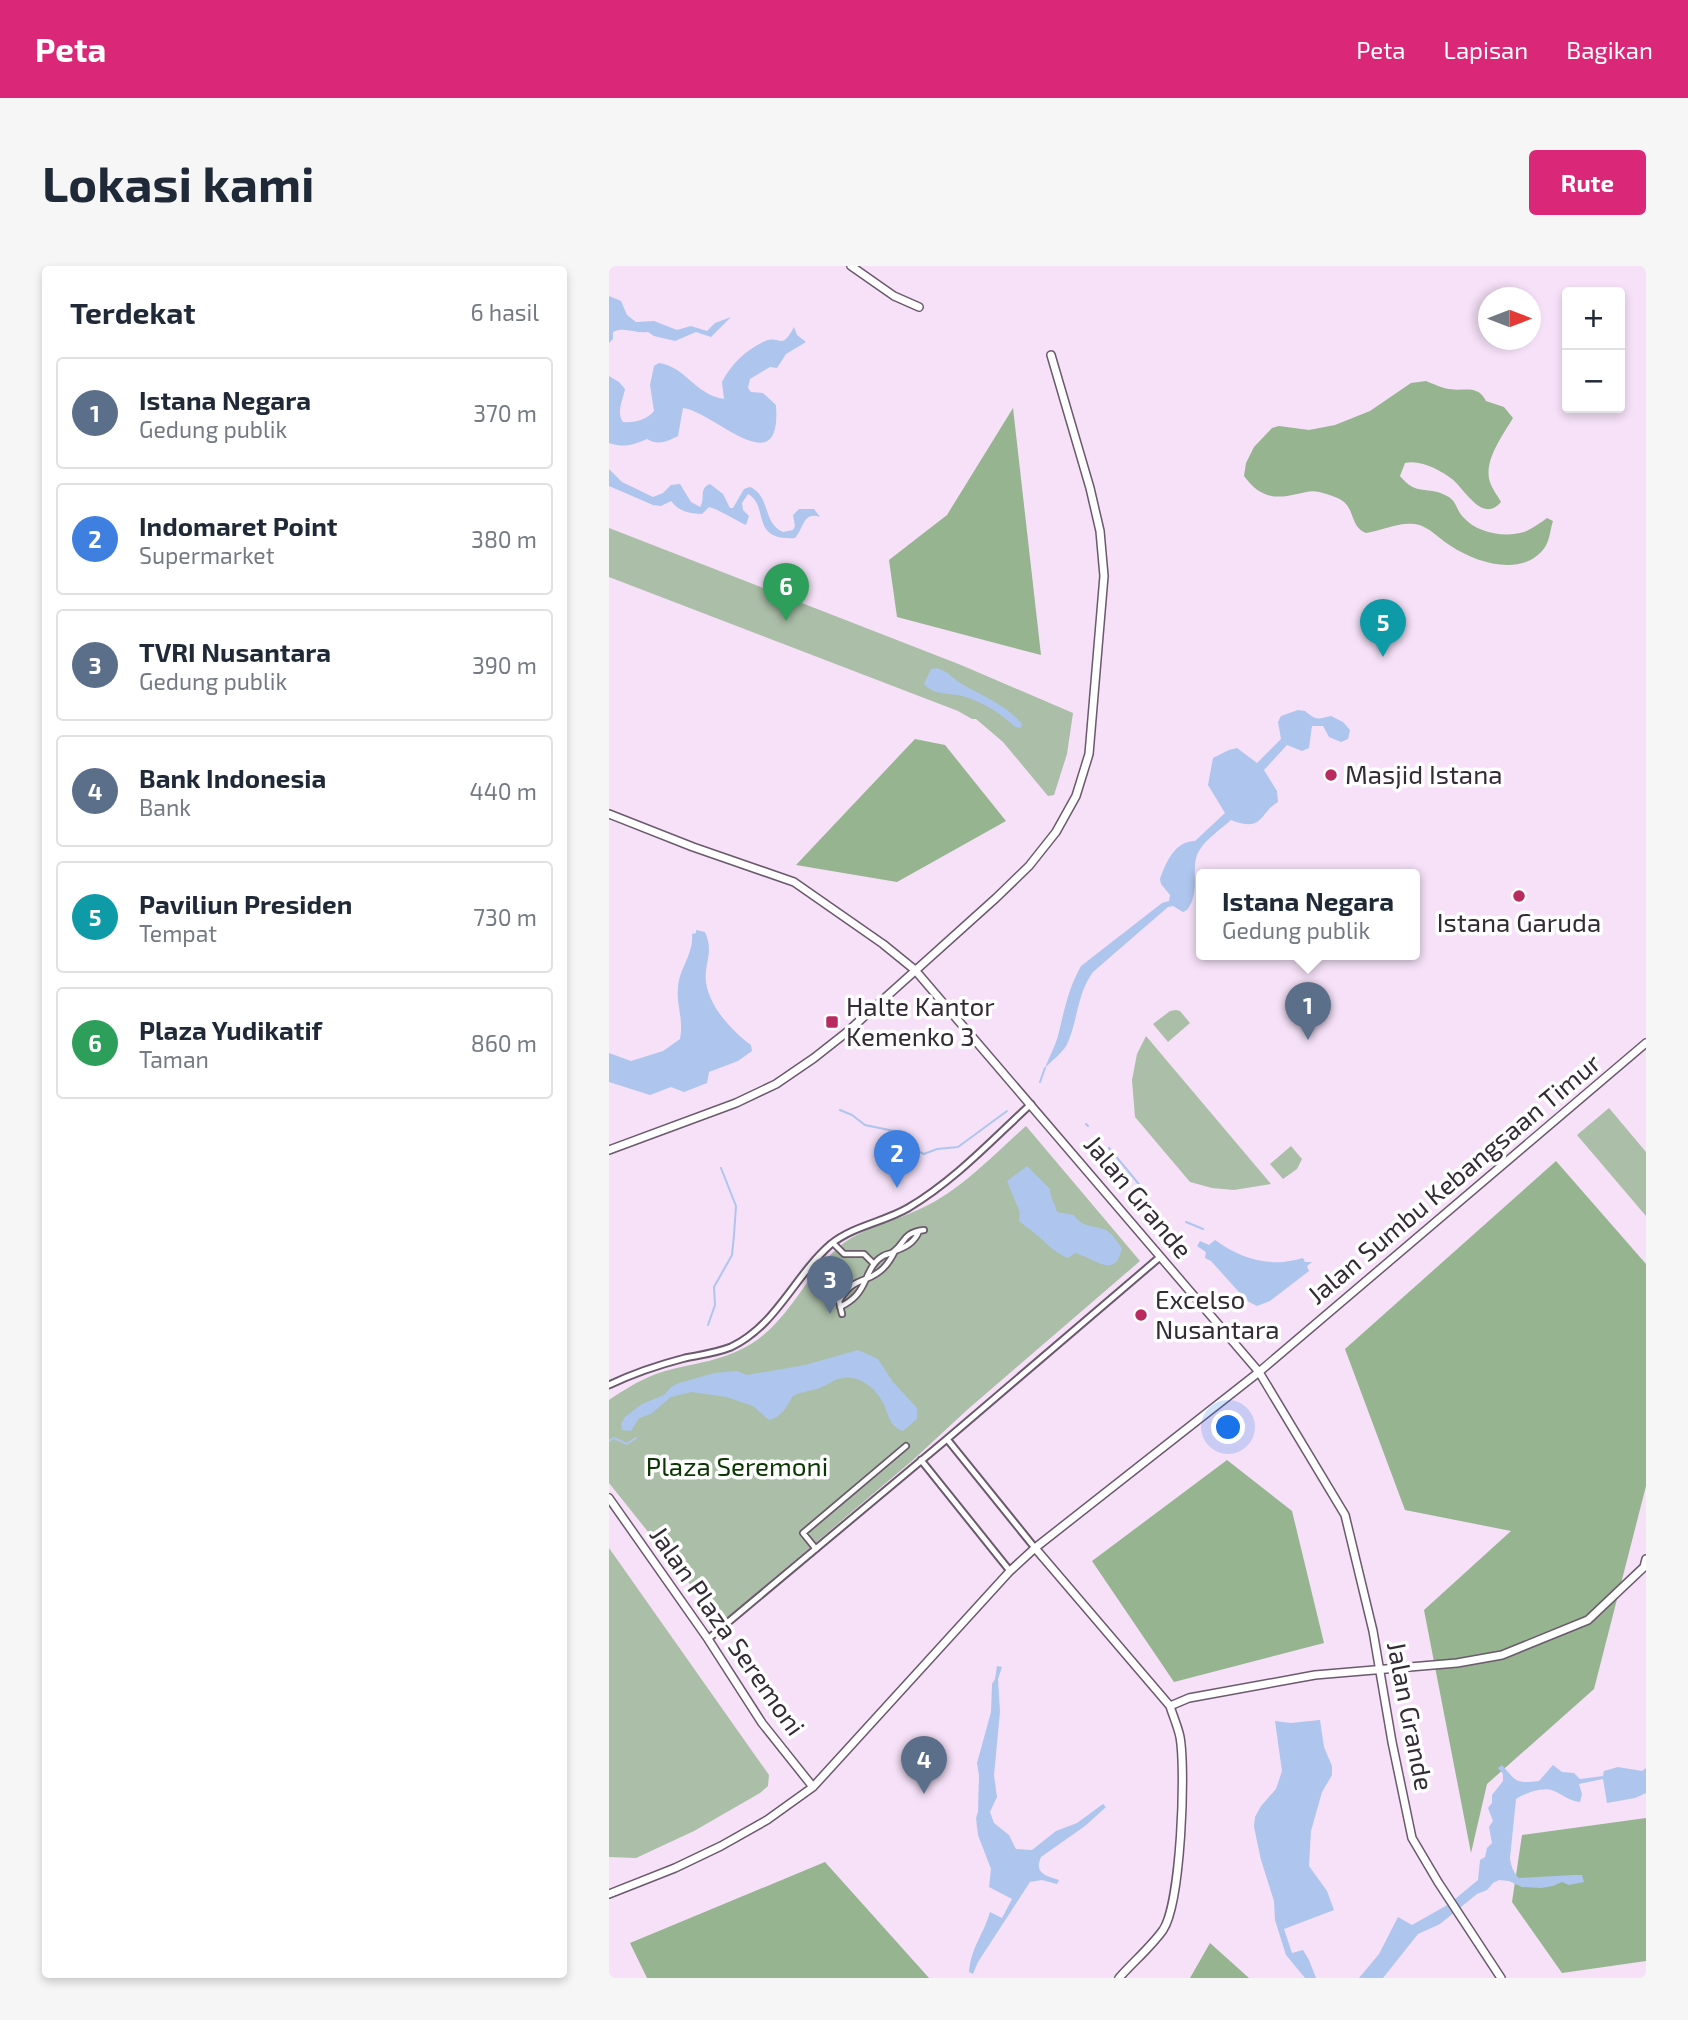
<!DOCTYPE html>
<html lang="id">
<meta charset="utf-8">
<style>
:root{--surface:#fff;--page:#f6f6f7;--text:#1f2937;--muted:#747a83;--line:#e0e1e3;--accent:#db2777}
body{margin:0;font-family:"Exo 2",sans-serif;background:var(--page);color:var(--text)}
.controls{position:absolute;right:21px;top:21px;display:grid;overflow:hidden;border-radius:7px;box-shadow:0 4px 10px #0003}
.controls button{width:63px;height:63px;display:grid;place-items:center;padding:0;border:0;border-bottom:2px solid var(--line);background:var(--surface);color:var(--text);font:35px sans-serif}
.compass{position:absolute;left:869px;top:21px;width:63px;height:63px;border-radius:50%;background:var(--surface);box-shadow:0 4px 10px #0003;rotate:90deg}
.you{position:absolute;left:620px;top:1162px;width:24px;height:24px;margin:-18px;border:5px solid #fff;border-radius:50%;background:#1a73e8;box-shadow:0 0 0 10px #1a73e833}
.badge{display:grid;place-items:center;width:46px;height:46px;border-radius:50%;background:var(--accent);color:#fff;font-size:23px;font-weight:700}
.pin{position:absolute;translate:-50% -58px;filter:drop-shadow(0 2px 4px #0008)}
.pin::after{content:'';position:absolute;top:37px;width:24px;height:21px;background:inherit;clip-path:polygon(0 0,100% 0,50% 100%)}
.popup{position:absolute;left:587px;top:603px;width:224px;height:91px;box-sizing:border-box;display:grid;place-content:center;border-radius:7px;background:var(--surface);filter:drop-shadow(0 2px 5px #0005);font-size:23px;white-space:nowrap;color:var(--muted)}
.popup b{font-size:26px;color:var(--text)}
.popup::after{content:'';position:absolute;left:50%;top:100%;margin-left:-14px;border:14px solid transparent;border-top-color:var(--surface)}
.list{margin:0;padding:0;list-style:none}
h2{display:flex;justify-content:space-between;align-items:center;height:91px;margin:0;padding:0 28px;font-size:30px}
h2 small{font-size:23px;font-weight:400;color:var(--muted)}
.list li{display:grid;grid-template-columns:46px 1fr auto;gap:21px;align-items:center;box-sizing:border-box;height:112px;margin:0 14px 14px;padding:0 14px;border:2px solid var(--line);border-radius:7px}
.list b{display:block;font-size:26px;white-space:nowrap}
.list p{margin:0;font-size:23px;white-space:nowrap;color:var(--muted)}
.list em{font-size:23px;font-style:normal;color:var(--muted)}
.map{position:relative;flex:none;width:1037px;height:1712px;overflow:hidden;border-radius:7px}
header{display:flex;align-items:center;gap:42px;box-sizing:border-box;height:98px;padding:0 35px;background:var(--accent);color:#fff}
header strong{font-size:33px}
nav{display:flex;gap:38px;margin-inline-start:auto;font-size:24px}
.intro{display:flex;align-items:center;justify-content:space-between;box-sizing:border-box;height:168px;padding:0 42px}
h1{margin:0;font-size:49px}
.button{padding:18px 32px;border-radius:7px;background:var(--accent);color:#fff;font-size:24px;font-weight:700}
main{display:flex;gap:42px;padding:0 42px}
aside{flex:1;background:var(--surface);border-radius:7px;box-shadow:0 4px 10px #0003}
.map>svg:first-child{display:block}
.green{fill:#abbea7}
.forest{fill:#95b48f}
.water{fill:#aec5ed}
.lines{fill:none;stroke-linecap:round;stroke-linejoin:round}
.stream{stroke:#aec5ed;stroke-width:2}
.pedestrian-casing{stroke:#6b596c;stroke-width:8}
.minor-casing{stroke:#6b596c;stroke-width:9}
.tertiary-casing{stroke:#6b596c;stroke-width:10}
.pedestrian{stroke:#fff;stroke-width:4.5}
.minor{stroke:#fff;stroke-width:5}
.tertiary{stroke:#fff;stroke-width:7}
.poi-dot{fill:#b92b5e;stroke:#fff;stroke-width:2.5}
.labels{text-anchor:middle;stroke-width:7;stroke-linejoin:round;paint-order:stroke}
.poi-label{font-size:26px;fill:#342c35;stroke:#fff;text-anchor:start}
.street-label{font-size:26px;fill:#342c35;stroke:#fff}
.park-label{font-size:26px;fill:#0a3601;stroke:#fff}
</style>
<header>
<strong>Peta</strong>
<nav><a>Peta</a><a>Lapisan</a><a>Bagikan</a></nav>
</header>
<div class="intro"><h1>Lokasi kami</h1><a class="button">Rute</a></div>
<main>
<aside>
<h2>Terdekat<small>6 hasil</small></h2>
<ul class="list">
<li><span class="badge" style="background:#5c6f8a">1</span><div><b>Istana Negara</b><p>Gedung publik</p></div><em>370 m</em></li>
<li><span class="badge" style="background:#3f7fe0">2</span><div><b>Indomaret Point</b><p>Supermarket</p></div><em>380 m</em></li>
<li><span class="badge" style="background:#5c6f8a">3</span><div><b>TVRI Nusantara</b><p>Gedung publik</p></div><em>390 m</em></li>
<li><span class="badge" style="background:#5c6f8a">4</span><div><b>Bank Indonesia</b><p>Bank</p></div><em>440 m</em></li>
<li><span class="badge" style="background:#0f9aa8">5</span><div><b>Paviliun Presiden</b><p>Tempat</p></div><em>730 m</em></li>
<li><span class="badge" style="background:#2e9e5b">6</span><div><b>Plaza Yudikatif</b><p>Taman</p></div><em>860 m</em></li>
</ul>
</aside>
<div class="map">
<svg width="1037" height="1712" viewBox="0 0 1037 1712">
<rect width="100%" height="100%" fill="#f6e1f8"/>
<!-- green -->
<path class="green" d="M0,262L352,399L464,447L458,488L445,529L439,530L394,476L367,453H363L349,445L0,311Z
M567,744L571,745L581,757L559,776L544,758L561,745Z
M537,770L662,918L625,924L603,922L581,916L526,851L523,814L528,788Z
M1000,842L1037,886V950L968,869Z
M417,860L531,995L358,1144L304,1194L112,1357L0,1217V1134C18,1122 35,1111 56,1105C89,1096 111,1096 142,1078C180,1055 197,1008 231,980C254,961 287,955 313,942C352,924 385,888 417,860Z
M682,880L693,893L688,903L674,913L661,898Z
M0,1282L160,1509L159,1520L151,1527L85,1565L27,1592L0,1591Z"/>
<!-- forest -->
<path class="forest" d="M817,115C825,118 832,122 840,123C856,126 868,118 877,135L895,141L904,152C894,169 874,195 881,216C883,223 889,230 892,236C873,258 856,223 843,213C832,204 810,193 796,197L791,210C808,231 818,219 838,230C848,235 847,244 854,251C868,267 895,272 915,266C923,263 931,257 938,252L944,255C941,264 941,273 936,281C915,312 867,297 842,280C830,273 819,259 805,258C789,256 772,265 757,267C742,261 746,246 735,236C729,231 718,228 710,226C702,224 695,227 688,228C663,234 650,230 635,210L637,197L645,181L663,162L670,160L700,164L726,159L761,145L802,117Z
M404,142L432,389L288,351L280,294L338,249Z
M306,473L336,479L397,555L288,616L187,599Z
M947,895L1037,998V1220L985,1423L878,1518L862,1587L815,1344L902,1265L796,1244L736,1083Z
M618,1194L683,1245L715,1377L565,1416L483,1295Z
M1037,1552V1695L953,1707L903,1636L913,1569Z
M216,1596L320,1712H38L21,1677Z
M601,1677L640,1712H581Z"/>
<!-- water -->
<path class="water" d="M0,30L12,35L18,49L27,56L45,55L68,64L82,60L98,65L106,57L122,51L102,71L87,66L66,75L45,70L39,66C27,68 15,60 4,66V73L0,77Z
M185,61L188,69L197,76L177,88L168,102L161,101L141,113L139,122L142,126L154,127L167,139C173,220 106,146 74,142L69,170C59,175 49,180 38,173C23,179 17,182 0,177V110L10,116L16,123C14,134 7,146 14,156C25,157 38,154 45,145L41,119L45,100L50,97C77,101 85,128 115,133L113,116C123,97 135,86 154,76C172,67 171,87 185,61Z
M0,203L13,216L44,231L54,227L62,219L71,218L82,236L91,241C97,232 89,223 101,218L114,228L121,242H124L135,223L141,221C162,230 153,257 174,266L184,264L186,260L184,249L190,243H205L211,251C194,245 195,262 186,272C140,275 161,240 139,228L133,237L134,244L140,250L137,259C128,255 109,243 100,241L93,248C79,247 71,246 62,235L52,240L44,239L0,220Z
M327,402C337,404 343,411 351,417C371,429 398,439 413,458L412,462L406,461C393,448 375,437 357,431C342,426 326,431 315,418L322,403Z
M689,444L696,445C708,455 708,453 722,450L734,456L741,464L739,473L732,476L720,471L714,460H703L700,482L693,485L678,479L655,504L668,525L669,536C650,547 655,567 622,554C612,563 597,573 590,585C580,602 593,624 578,644L574,646L564,640L559,641L484,706C468,728 469,753 459,776C456,785 443,794 436,802C440,791 446,781 449,770C455,746 459,723 472,700L553,637L560,635L561,629L552,618L551,613C557,596 566,575 586,575L616,547L599,519L604,492L620,484L628,482L648,497L672,473L669,456L672,450Z
M87,664L96,666C103,683 99,689 97,705C93,733 121,764 142,779L143,785L129,795L100,806L98,817L75,826L62,821L41,829L0,816V787L22,795L54,785L71,773C75,753 67,739 69,722C70,702 85,688 83,668L87,667Z
M418,900L441,923C441,932 446,937 448,946L465,949C473,962 485,959 497,964C503,967 509,977 513,982C506,1014 488,993 466,987L459,992C443,985 441,980 429,970C423,964 416,961 410,955L411,947L398,915Z
M606,974C632,993 662,1002 694,992L696,996H703L698,1000L700,1005L661,1035L648,1040L638,1035L602,995L596,992L597,986L588,980L591,975L600,979Z
M249,1084L269,1093L284,1116L308,1142V1153L294,1165C282,1161 280,1152 276,1141C269,1123 249,1106 229,1113C224,1114 220,1118 215,1120C205,1125 194,1125 184,1130C178,1140 173,1151 160,1154L144,1140L117,1131L82,1126L62,1131L42,1148L30,1152L22,1165L13,1164L12,1158L16,1151L33,1138L55,1129L62,1121L70,1117L105,1107L128,1105L138,1109L196,1099Z
M388,1400L393,1401L389,1413L391,1446L385,1509L388,1531L381,1546L385,1557L400,1569L407,1583L423,1584L447,1565L468,1557L494,1538L497,1541L476,1560L432,1591C425,1607 436,1610 450,1614L448,1618L433,1614L421,1616L369,1696L364,1708L360,1706C362,1681 375,1668 381,1646L393,1652L403,1633L380,1621L382,1603L369,1569L367,1552L369,1546L370,1509L368,1497L382,1446L383,1418L386,1413Z
M711,1454L715,1481L723,1500V1509L713,1526L702,1565L700,1600L718,1625L725,1644L675,1663L683,1687L694,1684L700,1694L707,1712H696L677,1689L666,1654L665,1635L652,1594L645,1561L646,1551L652,1540L667,1523L673,1505L666,1455L682,1457Z
M893,1499C907,1515 906,1518 930,1515L944,1499L953,1506L965,1507L971,1513L994,1510L995,1505L1009,1501L1033,1505L1037,1502V1527L1026,1532L998,1537L994,1513L970,1518L973,1528L971,1536C961,1535 954,1529 945,1525C935,1520 916,1527 907,1533L901,1592C902,1600 904,1606 910,1612L965,1609H973L975,1616L960,1619L953,1616L944,1620L932,1622L913,1621L900,1615L890,1614L884,1617L878,1624L868,1628L831,1658L809,1668L774,1712H750L770,1688L789,1651L803,1659L840,1638L869,1614L871,1594L876,1591L878,1582L883,1577L880,1561L884,1555L879,1542L883,1537V1529L894,1515V1508L889,1502Z"/>
<g class="lines">
<!-- stream -->
<path class="stream" d="M431,816L436,802
M231,844L243,849L256,859L285,865L296,879L315,888L328,883L349,881L398,845
M477,858L479,860
M500,882L538,928
M577,956L594,963
M99,1059L106,1039L105,1021L123,989L125,969L127,940L112,902
M0,1175L5,1172L18,1178L27,1172"/>
<defs>
<path id="pedestrian" d="M224,977L235,988H255L265,998
M231,1041C245,1034 251,1027 257,1013C272,1007 279,999 286,985C297,981 306,976 310,965
M233,1048L230,1035C237,1023 244,1017 257,1013C261,1004 265,995 274,990C277,988 281,988 284,986C297,977 292,967 315,964
M207,1283L194,1267L297,1180"/>
<path id="minor" d="M0,1119C25,1107 49,1099 76,1092C91,1089 107,1087 122,1081C168,1059 185,1010 222,978C244,960 275,956 299,942C345,915 383,874 422,838
M338,1173L426,1282
M312,1194L401,1305
M99,1373L338,1173L551,991"/>
<path id="tertiary" d="M242,0L285,30L310,41
M0,548L84,581L185,616L274,678L306,704L650,1106L736,1249L764,1365L783,1476L803,1572L829,1616L892,1712
M0,884L127,837L167,818L205,792L238,766L387,632L420,600L447,566L467,530L480,488L495,310L491,265L481,222L442,89
M0,1232L99,1373L153,1457L204,1521
M426,1282L561,1440C564,1450 569,1461 571,1471C577,1505 572,1637 554,1664C542,1681 524,1696 510,1712
M561,1440L580,1432L706,1409L848,1397L893,1389L979,1354L1035,1301L1037,1293
M0,1628L66,1602L112,1580L158,1554L204,1521L401,1305L426,1282L650,1106L1037,777"/>
</defs>
<!-- pedestrian casing -->
<use href="#pedestrian" class="pedestrian-casing"/>
<!-- minor casing -->
<use href="#minor" class="minor-casing"/>
<!-- tertiary casing -->
<use href="#tertiary" class="tertiary-casing"/>
<!-- pedestrian -->
<use href="#pedestrian" class="pedestrian"/>
<!-- minor -->
<use href="#minor" class="minor"/>
<!-- tertiary -->
<use href="#tertiary" class="tertiary"/>
</g>
<!-- markers -->
<g class="poi-dot">
<circle cx="722" cy="509" r="7"/>
<circle cx="910" cy="630" r="7"/>
<rect x="216" y="749" width="14" height="14" rx="3.5"/>
<circle cx="532" cy="1049" r="7"/>
</g>
<g class="labels">
<!-- poi labels -->
<g class="poi-label">
<text x="736" y="518">Masjid Istana</text>
<text x="910" y="666" text-anchor="middle">Istana Garuda</text>
<text x="237" y="750">Halte Kantor<tspan x="237" dy="30">Kemenko 3</tspan></text>
<text x="546" y="1043">Excelso<tspan x="546" dy="30">Nusantara</tspan></text>
</g>
<!-- street labels -->
<g class="street-label">
<text transform="translate(845 913) rotate(-40)" y="9">Jalan Sumbu Kebangsaan Timur</text>
<text transform="translate(529 931) rotate(50)" y="9">Jalan Grande</text>
<text transform="translate(118 1365) rotate(55)" y="9">Jalan Plaza Seremoni</text>
<text transform="translate(801 1450) rotate(79)" y="9">Jalan Grande</text>
</g>
<!-- park labels -->
<g class="park-label">
<text x="128" y="1210">Plaza Seremoni</text>
</g>
</g>
</svg>
<div class="controls">
<button>+</button>
<button>−</button>
</div>
<svg class="compass" viewBox="-18 -18 36 36"><path d="M0-13l5 13h-10z" fill="#e53935"/><path d="M0 13l5-13h-10z" fill="#747a83"/></svg>
<div class="you"></div>
<div class="pin badge" style="left:699px;top:774px;background:#5c6f8a">1</div>
<div class="popup"><b>Istana Negara</b>Gedung publik</div>
<div class="pin badge" style="left:288px;top:922px;background:#3f7fe0">2</div>
<div class="pin badge" style="left:221px;top:1048px;background:#5c6f8a">3</div>
<div class="pin badge" style="left:315px;top:1528px;background:#5c6f8a">4</div>
<div class="pin badge" style="left:774px;top:391px;background:#0f9aa8">5</div>
<div class="pin badge" style="left:177px;top:355px;background:#2e9e5b">6</div>
</div>
</main>
